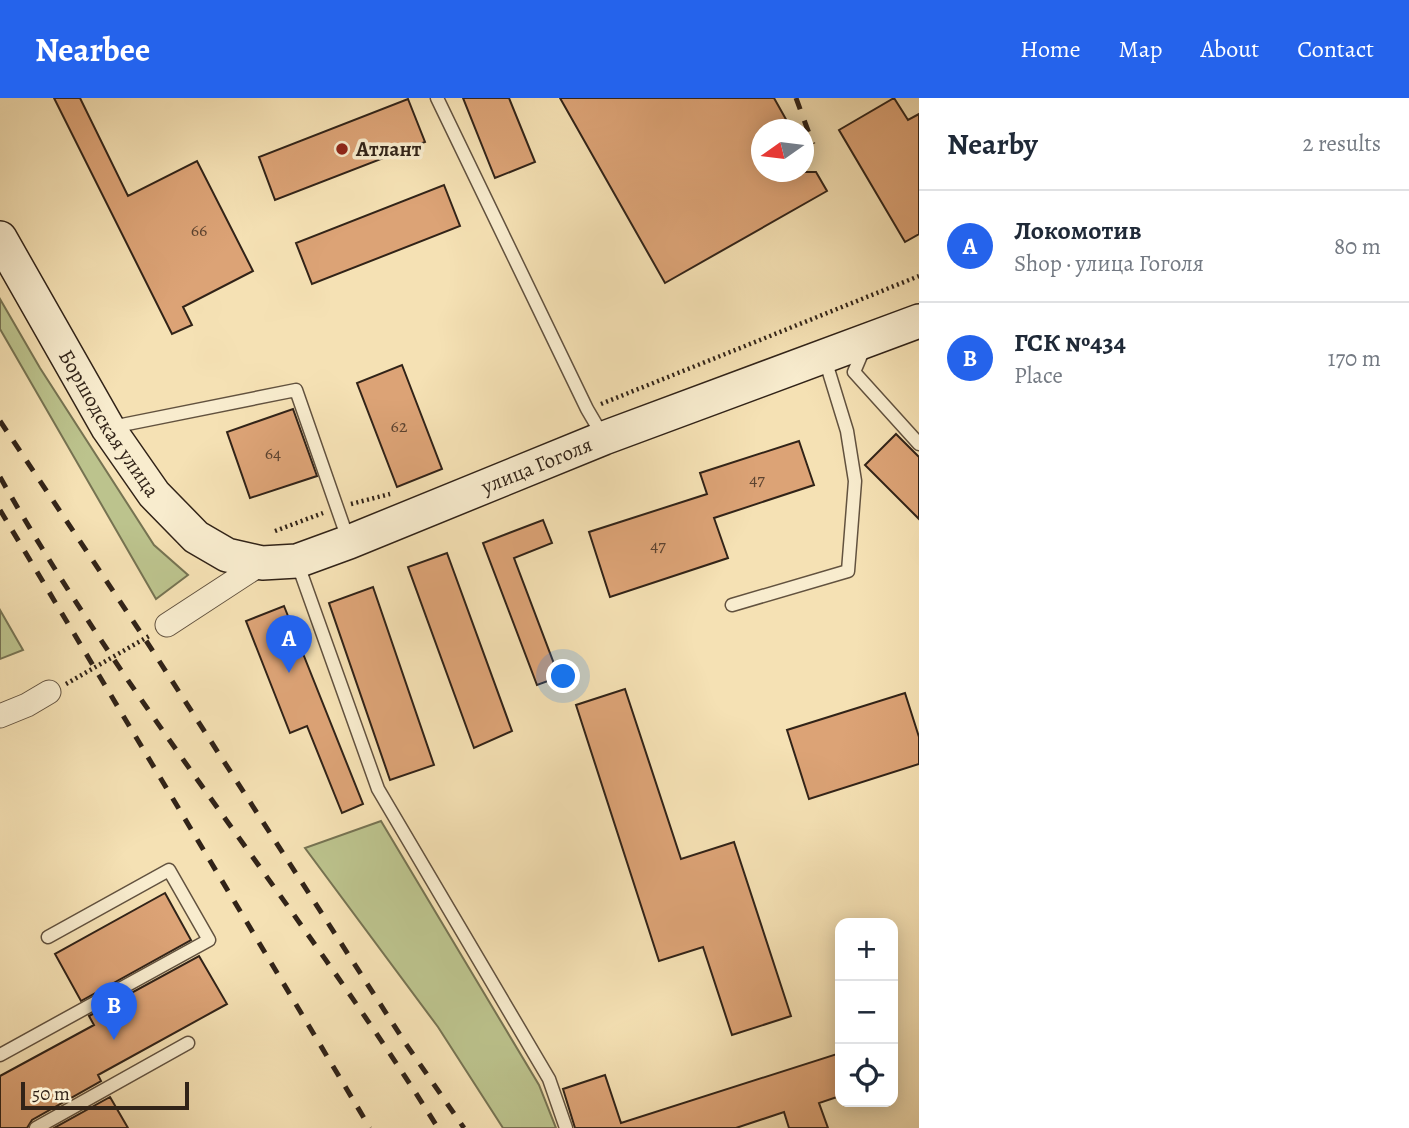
<!DOCTYPE html>
<meta charset="utf-8">
<style>
:root{--surface:#fff;--page:#f6f6f7;--text:#1f2937;--muted:#747a83;--line:#e0e1e3;--accent:#2563eb}
body{margin:0;font-family:Alegreya,serif;background:var(--page);color:var(--text)}
.controls{position:absolute;right:21px;bottom:21px;display:grid;overflow:hidden;border-radius:14px;box-shadow:0 4px 18px #0003}
.controls button{width:63px;height:63px;display:grid;place-items:center;padding:0;border:0;border-bottom:2px solid var(--line);background:var(--surface);color:var(--text);font:35px sans-serif}
.compass{position:absolute;left:751px;top:21px;width:63px;height:63px;border-radius:50%;background:var(--surface);box-shadow:0 4px 18px #0003;rotate:256deg}
.scale{position:absolute;left:21px;bottom:18px;width:168px;box-sizing:border-box;padding-left:7px;border:4px solid #312318;border-top:0;font-size:19px;line-height:24px;white-space:nowrap;color:#312318;-webkit-text-stroke:5px #f8ecce;paint-order:stroke}
.you{position:absolute;left:564px;top:579px;width:24px;height:24px;margin:-18px;border:5px solid #fff;border-radius:50%;background:#1a73e8;box-shadow:0 0 0 10px #1a73e833}
.badge{display:grid;place-items:center;width:46px;height:46px;border-radius:50%;background:var(--accent);color:#fff;font-size:23px;font-weight:700}
.pin{position:absolute;translate:-50% -58px;filter:drop-shadow(0 2px 4px #0008)}
.pin::after{content:'';position:absolute;top:37px;width:24px;height:21px;background:inherit;clip-path:polygon(0 0,100% 0,50% 100%)}
.list{margin:0;padding:0;list-style:none}
h2{display:flex;justify-content:space-between;align-items:center;height:91px;margin:0;padding:0 28px;font-size:30px}
h2 small{font-size:23px;font-weight:400;color:var(--muted)}
.list li{display:grid;grid-template-columns:46px 1fr auto;gap:21px;align-items:center;box-sizing:border-box;height:112px;padding:0 28px;border-top:2px solid var(--line)}
.list b{display:block;font-size:26px;white-space:nowrap}
.list p{margin:0;font-size:23px;white-space:nowrap;color:var(--muted)}
.list em{font-size:23px;font-style:normal;color:var(--muted)}
.icon{flex:none;width:38px;height:38px;fill:none;stroke:currentColor;stroke-width:2;stroke-linecap:round;stroke-linejoin:round}
.map{position:relative;flex:none;width:919px;height:1030px;overflow:hidden}
header{display:flex;align-items:center;gap:42px;box-sizing:border-box;height:98px;padding:0 35px;background:var(--accent);color:#fff}
header strong{font-size:33px}
nav{display:flex;gap:38px;margin-inline-start:auto;font-size:24px}
main{display:flex}
aside{flex:1;background:var(--surface)}
.map>svg:first-child{display:block}
.green{fill:#bcc38d;stroke:#767352;stroke-width:2}
.building{fill:#dca376;stroke:#312318;stroke-width:2}
.lines{fill:none;stroke-linecap:round;stroke-linejoin:round}
.lane-casing{stroke:#62523f;stroke-width:15}
.street-casing{stroke:#62523f;stroke-width:25}
.secondary-casing{stroke:#312318;stroke-width:36}
.path{stroke:#312318;stroke-width:4.5;stroke-dasharray:2 3.5;stroke-linecap:butt}
.lane{stroke:#f8ecce;stroke-width:12}
.street{stroke:#f8ecce;stroke-width:23}
.secondary{stroke:#f8ecce;stroke-width:33}
.rail{stroke:#312318;stroke-width:5;stroke-dasharray:12 12;stroke-linecap:butt}
.poi-dot{fill:#8f2418;stroke:#f8ecce;stroke-width:2.5}
.labels{text-anchor:middle;stroke-width:7;stroke-linejoin:round;paint-order:stroke}
.number-label{font-size:18px;fill:#5c4330}
.poi-label{font-size:21px;font-weight:bold;fill:#312318;stroke:#f8ecce;text-anchor:start}
.street-label{font-size:21px;fill:#312318;stroke:#f8ecce}
</style>
<header>
<strong>Nearbee</strong>
<nav><a>Home</a><a>Map</a><a>About</a><a>Contact</a></nav>
</header>
<main>
<div class="map">
<svg width="919" height="1030" viewBox="0 0 919 1030">
<rect width="100%" height="100%" fill="#f5e1b4"/>
<filter id="stains"><feTurbulence type="fractalNoise" baseFrequency=".00286" numOctaves="4"/><feColorMatrix values="0 0 0 0 .2 0 0 0 0 .09 0 0 0 0 .02 0 0 0 .5 -.17"/></filter>
<radialGradient id="worn" r=".72"><stop offset=".6" stop-color="#630" stop-opacity="0"/><stop offset="1" stop-color="#630" stop-opacity=".3"/></radialGradient>
<!-- green -->
<path class="green" d="M0,201L40,270L154,447L188,477L156,501L0,231Z
M0,512L23,552L0,561Z
M381,723L539,987L556,1030H503L438,929L305,750Z"/>
<!-- building -->
<path class="building" d="M54,0H80L128,98L197,63L253,173L183,209L192,227L172,236Z
M463,0H509L535,64L495,80Z
M560,0H774L792,32H761V74H816L827,93L665,185Z
M894,0L908,22L919,16V136L905,144L839,32Z
M408,1L425,44L275,102L259,59Z
M444,87L460,128L312,186L296,145Z
M402,267L442,371L397,389L357,285Z
M293,311L317,378L250,400L227,334Z
M896,336L919,359V421L865,367Z
M799,343L814,387L714,420L728,460L610,499L589,434L707,396L700,375Z
M543,422L552,445L514,460L559,579L537,587L483,445Z
M447,455L512,633L474,650L408,469Z
M373,489L434,667L390,682L329,505Z
M284,508L363,706L342,715L307,628L290,635L246,523Z
M625,591L681,761L734,744L791,918L732,937L703,849L659,863L576,607Z
M905,595L919,639V666L809,701L787,632Z
M165,795L191,842L81,903L55,856Z
M199,858L227,906L98,977L101,983L32,1022L27,1030H0V978L94,927L89,918Z
M840,955V998L819,1005L828,1030H789L784,1014L736,1030H575L563,991L605,977L621,1025Z
M110,999L128,1030H54Z"/>
<g class="lines">
<defs>
<path id="lane" d="M437,0L587,311L604,340
M865,248L854,274L919,346
M112,329L296,292L349,444
M297,464L378,691L549,981L566,1030
M732,507L848,473L855,383L847,333L824,258
M0,957L209,842L169,772L48,839
M36,1030L188,945"/>
<path id="street" d="M167,527L262,465
M0,618L27,607L49,594"/>
<g id="secondary">
<path id="s1" d="M0,140L108,330L154,396L196,439L227,457L262,465L297,463L349,444L604,340L919,223"/>
</g>
</defs>
<!-- lane casing -->
<use href="#lane" class="lane-casing"/>
<!-- street casing -->
<use href="#street" class="street-casing"/>
<!-- secondary casing -->
<use href="#secondary" class="secondary-casing"/>
<!-- path -->
<path class="path" d="M601,306L919,178
M351,406L390,396
M275,433L323,415
M66,586L149,538"/>
<!-- lane -->
<use href="#lane" class="lane"/>
<!-- street -->
<use href="#street" class="street"/>
<!-- secondary -->
<use href="#secondary" class="secondary"/>
<!-- rail -->
<path class="rail" d="M796,0L813,46
M0,323L145,541L406,946L464,1030
M0,379C129,607 299,808 438,1030
M0,412L370,1030"/>
</g>
<!-- markers -->
<circle class="poi-dot" cx="342" cy="51" r="7"/>
<g class="labels">
<!-- number labels -->
<g class="number-label">
<text x="199" y="138">66</text>
<text x="399" y="334">62</text>
<text x="273" y="361">64</text>
<text x="757" y="387">47</text>
<text x="658" y="453">47</text>
</g>
<!-- poi labels -->
<g class="poi-label">
<text x="356" y="58">Атлант</text>
</g>
<!-- street labels -->
<g class="street-label">
<text dy="7" stroke="none"><textPath href="#s1" startOffset="215">Боршодская улица</textPath></text>
<text dy="7" stroke="none"><textPath href="#s1" startOffset="724">улица Гоголя</textPath></text>
</g>
</g>
<rect width="100%" height="100%" filter="url(#stains)"/>
<rect width="100%" height="100%" fill="url(#worn)"/>
</svg>
<div class="controls">
<button>+</button>
<button>−</button>
<button><svg class="icon" aria-label="locate" viewBox="0 0 24 24"><circle cx="12" cy="12" r="6"/><path d="M12 2v4M12 18v4M2 12h4M18 12h4"/></svg></button>
</div>
<svg class="compass" viewBox="-18 -18 36 36"><path d="M0-13l5 13h-10z" fill="#e53935"/><path d="M0 13l5-13h-10z" fill="#747a83"/></svg>
<div class="scale">50 m</div>
<div class="you"></div>
<div class="pin badge" style="left:289px;top:575px">A</div>
<div class="pin badge" style="left:114px;top:942px">B</div>
</div>
<aside>
<h2>Nearby<small>2 results</small></h2>
<ul class="list">
<li><span class="badge">A</span><div><b>Локомотив</b><p>Shop · улица Гоголя</p></div><em>80 m</em></li>
<li><span class="badge">B</span><div><b>ГСК №434</b><p>Place</p></div><em>170 m</em></li>
</ul>
</aside>
</main>
